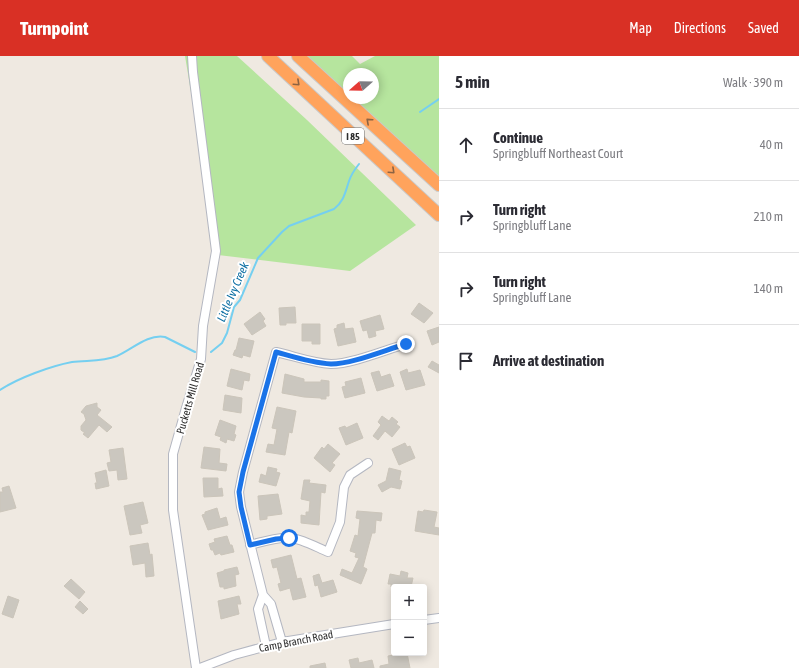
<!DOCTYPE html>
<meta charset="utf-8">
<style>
:root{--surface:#fff;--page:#f7f7f7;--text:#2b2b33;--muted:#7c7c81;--line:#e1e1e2;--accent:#d93025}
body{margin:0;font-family:"Asap Condensed",sans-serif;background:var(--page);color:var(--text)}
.controls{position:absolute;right:12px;bottom:12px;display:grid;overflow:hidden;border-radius:4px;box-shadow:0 2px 10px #0003}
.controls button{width:36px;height:36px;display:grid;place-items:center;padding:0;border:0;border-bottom:1px solid var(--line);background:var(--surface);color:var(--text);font:20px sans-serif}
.compass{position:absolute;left:343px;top:12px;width:36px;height:36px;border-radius:50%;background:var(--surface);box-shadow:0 2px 10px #0003;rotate:250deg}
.stop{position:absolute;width:12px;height:12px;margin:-9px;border:3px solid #1a73e8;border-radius:50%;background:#fff}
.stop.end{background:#1a73e8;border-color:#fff;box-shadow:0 1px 4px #0008}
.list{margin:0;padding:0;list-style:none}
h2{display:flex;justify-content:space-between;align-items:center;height:52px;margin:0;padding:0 16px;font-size:17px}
h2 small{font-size:13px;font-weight:400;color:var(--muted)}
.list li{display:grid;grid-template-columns:26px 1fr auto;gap:12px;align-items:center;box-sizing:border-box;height:72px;padding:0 16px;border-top:1px solid var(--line)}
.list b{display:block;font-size:15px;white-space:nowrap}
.list p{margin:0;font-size:13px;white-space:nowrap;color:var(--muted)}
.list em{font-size:13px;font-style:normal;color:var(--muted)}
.icon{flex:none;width:22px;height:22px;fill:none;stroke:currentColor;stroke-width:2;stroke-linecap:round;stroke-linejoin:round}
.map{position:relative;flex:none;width:439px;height:612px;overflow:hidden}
header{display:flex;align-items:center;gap:24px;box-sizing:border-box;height:56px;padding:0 20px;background:var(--accent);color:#fff}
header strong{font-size:19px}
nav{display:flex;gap:22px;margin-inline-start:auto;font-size:14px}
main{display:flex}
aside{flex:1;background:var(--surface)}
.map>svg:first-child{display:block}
.green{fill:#b6e59e}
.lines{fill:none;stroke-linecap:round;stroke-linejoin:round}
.stream{stroke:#75cff0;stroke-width:2}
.building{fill:#cbc7bf;stroke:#cbc5ba}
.minor-casing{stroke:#b4b7c1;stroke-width:10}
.highway-casing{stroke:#c9c9c9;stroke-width:14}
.minor{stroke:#fff;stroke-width:8}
.highway{stroke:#ffa35c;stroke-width:12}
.oneway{stroke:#8c6343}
.route{stroke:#1a73e8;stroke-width:5}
.labels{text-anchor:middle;stroke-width:4;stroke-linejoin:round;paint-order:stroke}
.shield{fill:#fff;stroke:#6d6d6d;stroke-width:1}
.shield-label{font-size:10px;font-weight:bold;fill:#2e2e2e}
.street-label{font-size:11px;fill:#2e2e2e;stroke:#fff}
.water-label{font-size:12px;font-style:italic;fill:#0d6fa3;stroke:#fff}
</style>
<header>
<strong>Turnpoint</strong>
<nav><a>Map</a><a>Directions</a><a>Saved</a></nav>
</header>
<main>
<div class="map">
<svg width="439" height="612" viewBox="0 0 439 612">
<rect width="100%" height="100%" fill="#efe9e1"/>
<!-- green -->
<path class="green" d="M185,0H237L307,64L416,169L350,215L218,199Z
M307,0H352L360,8L375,0H439V122L352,42H373V18H349V39Z"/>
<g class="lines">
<!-- stream -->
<path class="stream" d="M420,56L439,43
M211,296L222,287L227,277L234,251L240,244L258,202L282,176L289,170L334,153C344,145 345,137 349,125C351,119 355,113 359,108
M0,334C18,322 51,310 72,306C87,304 102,306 117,300C133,293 147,278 165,281L195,296"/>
</g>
<!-- building -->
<path class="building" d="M419,247L433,257L424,267L411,258Z
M295,251L296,267H286V269H280L279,252Z
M260,256L265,263L263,265L266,270L252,279L244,268Z
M380,259L384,273L375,275L376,280L369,282L367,274L363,275L360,265Z
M344,267L345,273L353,272L356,286L338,290L334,273L337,272V269Z
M302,268H320V288H312V285H302Z
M439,271V286L432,289L427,275Z
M239,282L254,285L250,301L243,299L242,302L233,299L235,294H236Z
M432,305L439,309V317L428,311Z
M231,313L250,318L249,325L244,324L242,334L227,330Z
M407,313L408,317L420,314L425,329L406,334L400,316Z
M379,315L381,321L390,318L394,330L377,335L371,317Z
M285,318L304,323V326H321V324L329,325V340H326V343H321V342L304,341L282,337Z
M361,322L365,337L345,342L342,331L346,330L345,326Z
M225,339L242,342L241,357L223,354Z
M97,347V351L101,354L97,359L112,371L107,376L99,369L88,382L83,378L85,377L81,374V370L86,364L84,358L81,356L86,350Z
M277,351L296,355L292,377L289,376L285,399L266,396L268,388L274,389L277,373L272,372Z
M382,360L389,365L392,361L398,366L396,368L400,371L392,381L385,375L378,384L373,380L381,369L378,366Z
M220,364L236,370L234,378L236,379L234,385L227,383L226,387L220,384L221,381L215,379Z
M357,367L363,382L346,389L339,372L345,370L346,372Z
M405,387L407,391L410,390L415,402L399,409L392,393Z
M328,388L340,398L332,407L335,409L330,416L314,402L322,391L324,393Z
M204,391L220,393L219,407L227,408L226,415L201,412Z
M123,392L127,423L118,424L117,414L109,415L107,407L111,406L109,394Z
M268,411L277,413L276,416L280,417L276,430L259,426L261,418L266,420Z
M389,412L401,415L399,424L402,425L400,433L391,431L382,436L378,429L386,425Z
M106,414L109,430L96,433L95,427H97L95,417Z
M203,422H218V433L222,432L223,440L204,441Z
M304,424H310L309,427L326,429L325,437L321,436L319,469L301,467V459L306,460V456H309L310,445L301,443Z
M9,430L16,452L0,456V436H3L2,432Z
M278,438L282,458L267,460V463L260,464L258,440Z
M143,446L148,467L140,469L142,477L130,479L124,450Z
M217,452L220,463L226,461L228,469L208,474L202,459L205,458V456Z
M424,454L437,456L434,471L439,472V479L415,475L418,455L423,456Z
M357,455L382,457L381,465L376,464L375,477H372L363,511L367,513L361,528L340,519L342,513L352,517L359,502L355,501L356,497L350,495L355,479L358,480L360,463L356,462Z
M227,480L230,489H232L234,496L221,499L220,497L215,499L213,494H211L209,488L215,486L214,483Z
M148,487L150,499L152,498L154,520L146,521L145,507L133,509L130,490Z
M291,499L297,523L301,522L306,541L293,544L290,532L280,535L278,528L281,527L277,511L273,512L271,504Z
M237,511L239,518L235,519L236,530L224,533V531H220L217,517L224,515V514Z
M401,515L408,517L407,522H413L411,531H391V528H388L390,518L400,520Z
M319,518L322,527L333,524L337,536L321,541L318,529L315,530L313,520Z
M71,523L85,536L79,543L64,530Z
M8,540L19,544L13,562L2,558Z
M239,540L241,548H237L239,558L221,563L218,545Z
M80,545L88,553L83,558L75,551Z
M403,597H407L410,612H380V610L389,608L388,600Z
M358,602L359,607L372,604L374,612H351L349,604Z
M325,607L326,612H310V610Z"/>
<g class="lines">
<defs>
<path id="minor" d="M192,0L193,16L216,195L203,270L201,303L186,352L173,398V454L196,612
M250,489C262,486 276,481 288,482C301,482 316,491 328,496L340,466L344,431L350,419L368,407
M263,539L241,451L239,436L243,416L276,296C294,300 312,307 331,308C352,308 385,294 406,288
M424,564L439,562
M266,590L258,553L263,539L271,548L282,586
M200,612L234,599L282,586L394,568"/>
<path id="highway" d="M268,0L439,159
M298,0L439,129"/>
</defs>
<!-- minor casing -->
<use href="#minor" class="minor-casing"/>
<!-- highway casing -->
<use href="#highway" class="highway-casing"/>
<!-- minor -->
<use href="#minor" class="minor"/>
<!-- highway -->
<use href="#highway" class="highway"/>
</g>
<!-- one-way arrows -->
<defs><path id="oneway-chevron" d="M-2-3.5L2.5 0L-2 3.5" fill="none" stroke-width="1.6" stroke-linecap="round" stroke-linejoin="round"/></defs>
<g class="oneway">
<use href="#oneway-chevron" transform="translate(297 27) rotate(43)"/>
<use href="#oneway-chevron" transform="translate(369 65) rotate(-138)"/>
<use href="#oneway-chevron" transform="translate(392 115) rotate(43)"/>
</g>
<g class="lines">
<!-- route -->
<path class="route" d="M289,482L276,483L250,489L241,451L239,436L243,416L276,296C294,301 312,307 331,308C352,308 385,294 406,288"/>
</g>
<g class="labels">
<!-- shield labels -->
<rect class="shield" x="342" y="72" width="22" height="16" rx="3"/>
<g class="shield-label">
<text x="353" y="84">I 85</text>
</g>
<!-- street labels -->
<g class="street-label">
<text transform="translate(190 342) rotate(-74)" y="4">Pucketts Mill Road</text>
<text transform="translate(296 585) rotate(-11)" y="4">Camp Branch Road</text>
</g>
<!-- water labels -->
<g class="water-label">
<text transform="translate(233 236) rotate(-67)" y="4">Little Ivy Creek</text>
</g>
</g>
</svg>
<div class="controls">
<button>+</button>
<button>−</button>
</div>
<svg class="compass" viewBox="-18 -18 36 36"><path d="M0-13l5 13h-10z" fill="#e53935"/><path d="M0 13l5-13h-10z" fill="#7c7c81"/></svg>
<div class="stop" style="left:289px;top:482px"></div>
<div class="stop end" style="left:406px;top:288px"></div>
</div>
<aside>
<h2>5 min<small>Walk · 390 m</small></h2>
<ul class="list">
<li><svg class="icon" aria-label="ahead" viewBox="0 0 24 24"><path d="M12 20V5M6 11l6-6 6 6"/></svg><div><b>Continue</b><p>Springbluff Northeast Court</p></div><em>40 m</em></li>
<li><svg class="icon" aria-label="right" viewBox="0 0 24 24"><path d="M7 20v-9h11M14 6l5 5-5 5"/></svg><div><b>Turn right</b><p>Springbluff Lane</p></div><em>210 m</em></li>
<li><svg class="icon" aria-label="right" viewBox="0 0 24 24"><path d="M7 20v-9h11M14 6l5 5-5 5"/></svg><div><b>Turn right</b><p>Springbluff Lane</p></div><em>140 m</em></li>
<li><svg class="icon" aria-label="arrive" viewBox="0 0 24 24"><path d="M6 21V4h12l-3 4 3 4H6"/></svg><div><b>Arrive at destination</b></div></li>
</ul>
</aside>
</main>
